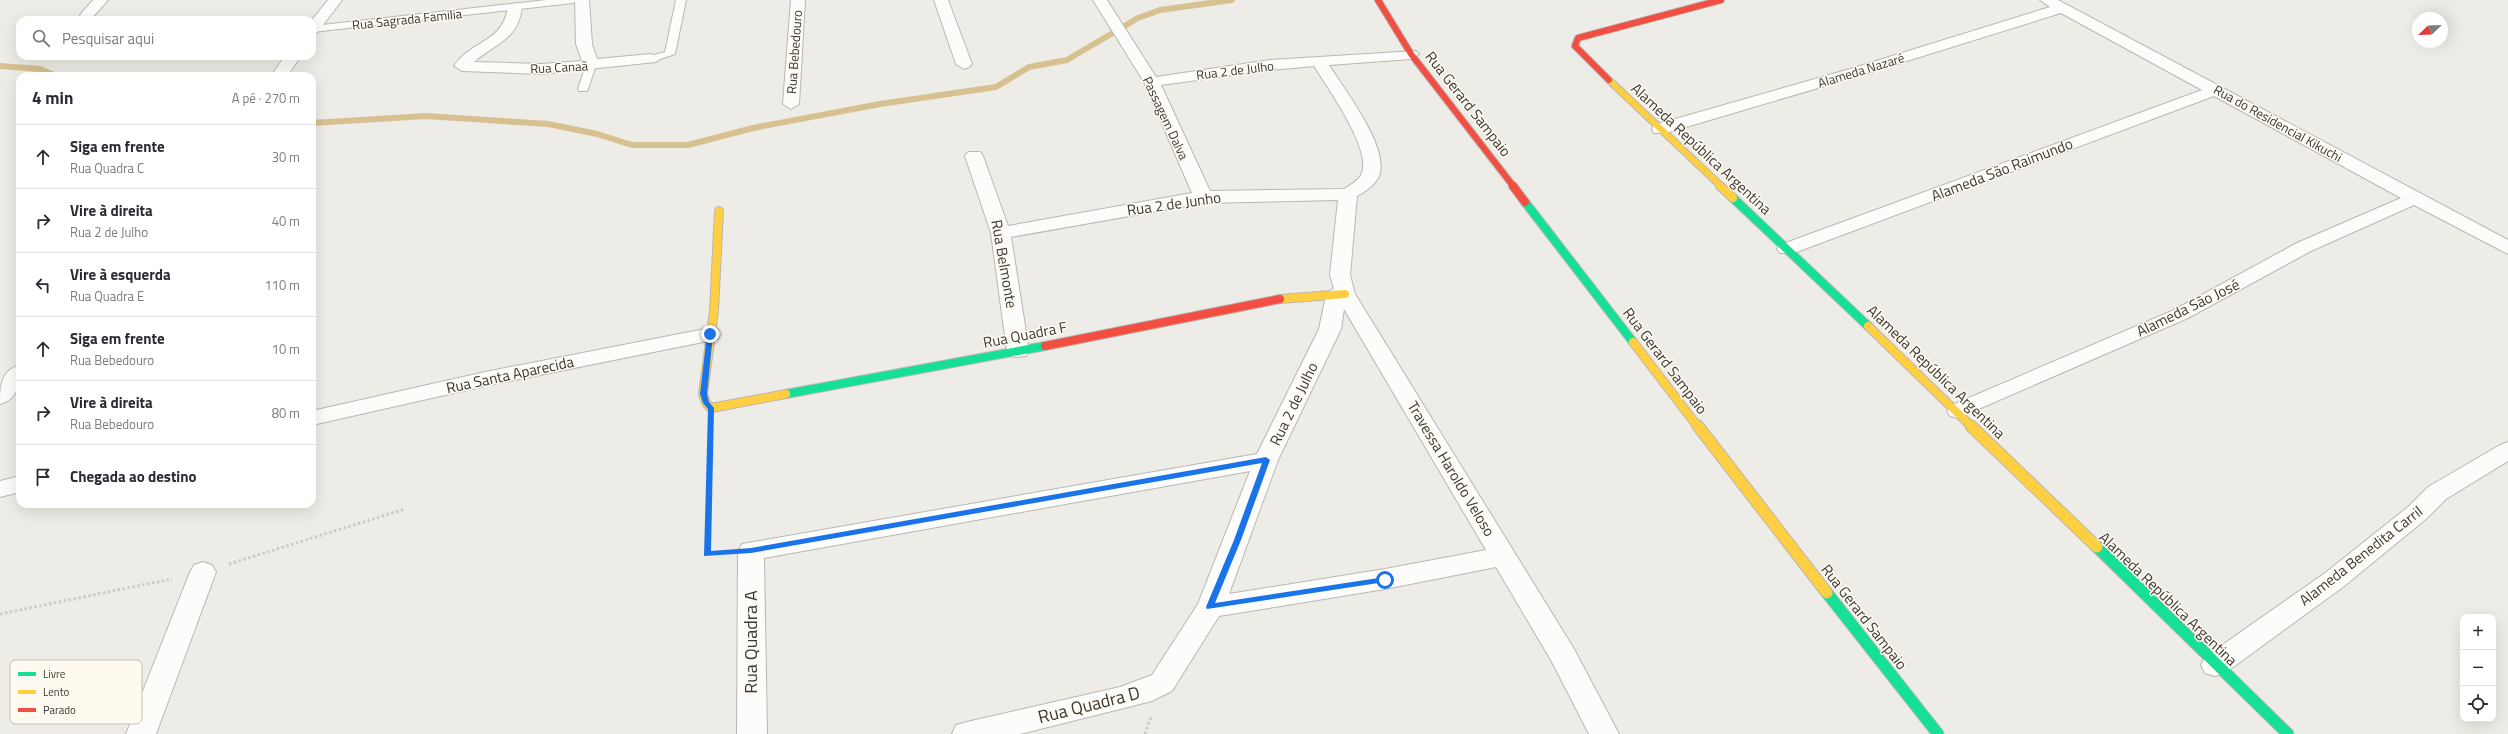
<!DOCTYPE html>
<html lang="pt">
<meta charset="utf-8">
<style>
:root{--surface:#fff;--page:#f2f2f3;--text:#2b2b33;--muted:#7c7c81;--line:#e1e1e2}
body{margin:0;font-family:"Titillium Web",sans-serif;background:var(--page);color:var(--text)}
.controls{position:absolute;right:12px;bottom:12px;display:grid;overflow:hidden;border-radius:8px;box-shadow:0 4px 16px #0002}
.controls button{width:36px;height:36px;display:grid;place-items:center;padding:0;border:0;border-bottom:1px solid var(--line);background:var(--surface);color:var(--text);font:20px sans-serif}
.compass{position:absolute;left:2412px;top:12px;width:36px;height:36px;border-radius:50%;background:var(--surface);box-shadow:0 4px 16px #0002;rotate:247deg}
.stop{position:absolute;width:12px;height:12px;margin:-9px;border:3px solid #1a73e8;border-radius:50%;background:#fff}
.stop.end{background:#1a73e8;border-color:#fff;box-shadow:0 1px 4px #0008}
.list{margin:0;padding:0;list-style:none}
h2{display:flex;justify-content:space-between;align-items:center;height:52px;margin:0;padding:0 16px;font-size:17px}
h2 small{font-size:13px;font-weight:400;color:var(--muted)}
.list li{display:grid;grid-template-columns:26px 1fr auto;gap:12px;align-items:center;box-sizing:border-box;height:64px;padding:0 16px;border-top:1px solid var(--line)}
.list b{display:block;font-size:15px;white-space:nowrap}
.list p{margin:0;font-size:13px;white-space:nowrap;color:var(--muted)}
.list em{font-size:13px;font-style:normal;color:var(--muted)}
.icon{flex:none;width:22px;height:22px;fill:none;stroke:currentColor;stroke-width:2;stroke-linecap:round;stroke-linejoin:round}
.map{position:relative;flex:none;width:2508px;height:734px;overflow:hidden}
.search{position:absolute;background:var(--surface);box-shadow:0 4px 16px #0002;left:16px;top:16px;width:300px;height:44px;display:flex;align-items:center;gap:10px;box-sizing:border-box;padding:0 14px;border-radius:12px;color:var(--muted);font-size:15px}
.panel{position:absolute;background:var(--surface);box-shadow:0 4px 16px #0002;left:16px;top:72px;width:300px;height:436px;border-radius:12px}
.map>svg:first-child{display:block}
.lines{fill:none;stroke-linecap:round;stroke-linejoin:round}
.stream{stroke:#d8c191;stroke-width:6}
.lane-casing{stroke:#b9b7b3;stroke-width:2}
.street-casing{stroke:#b9b7b3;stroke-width:2}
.fast-far1-casing{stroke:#b9b7b3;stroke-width:10}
.fast-casing{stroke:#b9b7b3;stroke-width:13}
.slow-far2-casing{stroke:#b9b7b3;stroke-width:8}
.slow-far1-casing{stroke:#b9b7b3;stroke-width:10}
.slow-casing{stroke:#b9b7b3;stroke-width:13}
.jam-far1-casing{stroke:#b9b7b3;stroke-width:8}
.jam-casing{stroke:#b9b7b3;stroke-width:10}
.path-far1{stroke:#cccbca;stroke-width:2;stroke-dasharray:1.5 1.5;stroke-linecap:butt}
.path{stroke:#cccbca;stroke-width:3;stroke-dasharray:2.5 2.5;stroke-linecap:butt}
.lane{fill:#fcfcfb;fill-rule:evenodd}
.street{fill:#fcfcfb;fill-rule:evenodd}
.fast-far1{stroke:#16e098;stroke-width:8}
.fast{stroke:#16e098;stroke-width:11}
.slow-far2{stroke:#ffcf43;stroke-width:6}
.slow-far1{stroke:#ffcf43;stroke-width:8}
.slow{stroke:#ffcf43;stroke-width:11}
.jam-far1{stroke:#f24e42;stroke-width:6}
.jam{stroke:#f24e42;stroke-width:8}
.route{fill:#1a73e8}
.labels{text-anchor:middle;stroke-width:3;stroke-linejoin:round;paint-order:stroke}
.far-street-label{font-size:13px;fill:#3a3835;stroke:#fffaf0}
.street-label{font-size:15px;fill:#3a3835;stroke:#fffaf0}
.near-street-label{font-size:18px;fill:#3a3835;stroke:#fffaf0}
.key{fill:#fffaf0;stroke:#c4c0b8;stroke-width:1}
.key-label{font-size:11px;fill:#3a3835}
</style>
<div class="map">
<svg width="2508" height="734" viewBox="0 0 2508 734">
<rect width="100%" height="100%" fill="#eeece6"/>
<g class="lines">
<!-- stream -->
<path class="stream" d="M0,66L40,69L57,76
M312,123L426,116L548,124L597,134L632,145H688L753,128L880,104L996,87L1029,67L1067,60L1138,18L1160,10L1232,0"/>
<defs>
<path id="lane" d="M547,0H578L573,3L312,32L313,26Z
M676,0H686L675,54L655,61H647V57L665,52Z
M591,62L596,65L588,89L587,91H579L578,89L586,65Z"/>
<path id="street" d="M93,0H108L92,18H82L80,15Z
M328,0H342L317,33L312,34V20Z
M575,0H589L592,44L597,59L651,54L656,56L659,59L656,62L541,74L462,71L454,66C471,40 503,43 508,7L515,3L522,7C518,40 496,43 474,62L541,64L582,61L576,44Z
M791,0H805L799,104L791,109L783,104Z
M934,0H948L972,64L969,67L964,69L956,64Z
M1093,0H1107L1156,77L1270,60L1416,51L1419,54L1411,59L1329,65C1344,89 1387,144 1380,173C1378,183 1366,191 1357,196L1350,275L1355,294L1574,649L1619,734H1589L1552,662L1496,567L1385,589L1219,616L1172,691L1152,701L1020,734H952L956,725L967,722L1120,687L1152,675L1198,604L1250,471L764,558L767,734H737L738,551L742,544L1257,454L1319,329L1326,295L1329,291L1334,289L1330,275L1338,200L1203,203L1011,237L1029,351L1026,356L1018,357L1010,356L1007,351L991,233L965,156L968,152H980L983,156L1008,226L1192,193L1144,82ZM1314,66C1327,87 1374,152 1361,175C1358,181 1350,185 1344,189L1210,191L1161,85L1270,70ZM1344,309L1486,550L1385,569L1229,594L1278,460L1341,329Z
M2040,0H2058L2508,240V254L2414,205L2311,251L2188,318L1958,418L1950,416L1947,411L1950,406L2174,310L2297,243L2401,198L2214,96L1794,253H1780L1777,249L1780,245L2202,90L2061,13L1862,75L1666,133H1654L1652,129L1654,125L1850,69L2050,7Z
M285,56H301L287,76H271Z
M710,328L718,329L721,334L718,339L485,386L312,425V411L485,372Z
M20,365C20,382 19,399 0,404C0,387 1,370 20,365Z
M2508,442V461L2446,499L2426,519L2343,587L2225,673L2215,676L2205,673L2201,665L2205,657L2325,573L2408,507L2428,487L2500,445Z
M20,476V492L0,497V481Z
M203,562L212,565L216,572L156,734H126L190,572L194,565Z"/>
<path id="fast-far1" d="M1733,198L1868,326
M1525,202L1633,342
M786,394L1045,346"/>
<path id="fast" d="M2097,547L2288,734
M1827,593L1938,734"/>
<path id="slow-far2" d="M1609,80L1722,187"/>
<path id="slow-far1" d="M1720,186L1733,198
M719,211L714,311L703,394L706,403L711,408L786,394
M1280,299L1345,294
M1868,326L1972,427
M1633,342L1698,427"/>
<path id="slow" d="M1698,426L1827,593
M1971,426L2097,547"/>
<path id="jam-far1" d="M1378,0L1411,54L1514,187
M1609,80L1575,46L1578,38L1721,0"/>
<path id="jam" d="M1513,186L1525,202
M1045,346L1280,299"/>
</defs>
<!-- lane casing -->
<use href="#lane" class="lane-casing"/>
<!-- street casing -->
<use href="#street" class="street-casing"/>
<!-- fast-far1 casing -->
<use href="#fast-far1" class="fast-far1-casing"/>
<!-- fast casing -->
<use href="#fast" class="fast-casing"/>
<!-- slow-far2 casing -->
<use href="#slow-far2" class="slow-far2-casing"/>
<!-- slow-far1 casing -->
<use href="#slow-far1" class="slow-far1-casing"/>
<!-- slow casing -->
<use href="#slow" class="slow-casing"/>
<!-- jam-far1 casing -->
<use href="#jam-far1" class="jam-far1-casing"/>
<!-- jam casing -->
<use href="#jam" class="jam-casing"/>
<!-- path-far1 -->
<path class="path-far1" d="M290,20L297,19"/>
<!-- path -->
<path class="path" d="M710,429L707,554L722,553
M229,564L405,509
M0,614L172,579
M1145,734L1151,717"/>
<!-- lane -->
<use href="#lane" class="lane"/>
<!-- street -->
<use href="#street" class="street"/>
<!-- fast-far1 -->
<use href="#fast-far1" class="fast-far1"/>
<!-- fast -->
<use href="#fast" class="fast"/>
<!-- slow-far2 -->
<use href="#slow-far2" class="slow-far2"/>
<!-- slow-far1 -->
<use href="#slow-far1" class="slow-far1"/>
<!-- slow -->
<use href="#slow" class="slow"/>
<!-- jam-far1 -->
<use href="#jam-far1" class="jam-far1"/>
<!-- jam -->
<use href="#jam" class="jam"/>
</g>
<!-- route -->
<path class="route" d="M710,333L713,334L707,394L709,402L714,408L711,551L751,548L1266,457L1270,460L1241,540L1215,603L1385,577L1389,580L1385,582L1207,609L1206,607L1234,540L1262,463L751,553L704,556L708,409L703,403L700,394L707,334Z"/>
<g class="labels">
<!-- far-street labels -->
<g class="far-street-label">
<text transform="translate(407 19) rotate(-6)" y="5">Rua Sagrada Familia</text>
<text transform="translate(794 52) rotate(-86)" y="5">Rua Bebedouro</text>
<text transform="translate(559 67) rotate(-3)" y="5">Rua Canaã</text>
<text transform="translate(1235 70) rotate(-7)" y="5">Rua 2 de Julho</text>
<text transform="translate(1861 70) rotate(-17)" y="5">Alameda Nazaré</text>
<text transform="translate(1166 118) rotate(65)" y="5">Passagem Dalva</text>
<text transform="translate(2278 123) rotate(29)" y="5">Rua do Residencial Kikuchi</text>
</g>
<!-- street labels -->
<g class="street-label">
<text transform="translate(1468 104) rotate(52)" y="5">Rua Gerard Sampaio</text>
<text transform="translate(1701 149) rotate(43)" y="5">Alameda República Argentina</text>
<text transform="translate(2002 170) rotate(-21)" y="5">Alameda São Raimundo</text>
<text transform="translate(1174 204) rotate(-8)" y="5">Rua 2 de Junho</text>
<text transform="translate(1004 264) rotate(80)" y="5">Rua Belmonte</text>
<text transform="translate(2188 308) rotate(-26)" y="5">Alameda São José</text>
<text transform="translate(1025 335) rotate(-11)" y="5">Rua Quadra F</text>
<text transform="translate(1665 361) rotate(53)" y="5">Rua Gerard Sampaio</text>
<text transform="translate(1936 372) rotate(44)" y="5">Alameda República Argentina</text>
<text transform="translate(510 375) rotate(-12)" y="5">Rua Santa Aparecida</text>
<text transform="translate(1294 404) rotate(-64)" y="5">Rua 2 de Julho</text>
<text transform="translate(1451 469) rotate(59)" y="5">Travessa Haroldo Veloso</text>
<text transform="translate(2361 556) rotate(-38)" y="5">Alameda Benedita Carril</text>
<text transform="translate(2168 599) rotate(44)" y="5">Alameda República Argentina</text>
<text transform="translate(1864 617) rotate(52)" y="5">Rua Gerard Sampaio</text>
</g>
<!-- near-street labels -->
<g class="near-street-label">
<text transform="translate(751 642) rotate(-90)" y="6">Rua Quadra A</text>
<text transform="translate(1089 705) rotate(-14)" y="6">Rua Quadra D</text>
</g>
</g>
<!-- legend -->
<rect x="10" y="660" width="132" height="64" rx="6" class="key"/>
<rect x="18" y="672" width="18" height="4" fill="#16e098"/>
<rect x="18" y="690" width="18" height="4" fill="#ffcf43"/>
<rect x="18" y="708" width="18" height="4" fill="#f24e42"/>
<g class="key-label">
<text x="43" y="678">Livre</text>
<text x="43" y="696">Lento</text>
<text x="43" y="714">Parado</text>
</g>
</svg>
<div class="controls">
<button>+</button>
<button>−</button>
<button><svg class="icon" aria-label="locate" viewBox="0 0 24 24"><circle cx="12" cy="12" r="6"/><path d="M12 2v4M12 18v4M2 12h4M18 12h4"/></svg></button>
</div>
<svg class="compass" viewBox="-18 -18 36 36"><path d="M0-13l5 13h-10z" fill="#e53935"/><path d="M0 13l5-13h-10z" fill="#7c7c81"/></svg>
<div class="stop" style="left:1385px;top:580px"></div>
<div class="stop end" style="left:710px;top:334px"></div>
<div class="search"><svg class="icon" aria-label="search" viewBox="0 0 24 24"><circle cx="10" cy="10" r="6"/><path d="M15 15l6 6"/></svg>Pesquisar aqui</div>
<section class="panel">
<h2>4 min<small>A pé · 270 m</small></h2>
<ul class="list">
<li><svg class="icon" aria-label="ahead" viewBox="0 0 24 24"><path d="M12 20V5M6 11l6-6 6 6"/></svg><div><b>Siga em frente</b><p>Rua Quadra C</p></div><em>30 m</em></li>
<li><svg class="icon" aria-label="right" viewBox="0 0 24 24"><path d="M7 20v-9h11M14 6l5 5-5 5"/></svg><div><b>Vire à direita</b><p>Rua 2 de Julho</p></div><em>40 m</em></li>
<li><svg class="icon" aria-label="left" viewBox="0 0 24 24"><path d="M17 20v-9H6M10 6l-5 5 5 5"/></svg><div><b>Vire à esquerda</b><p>Rua Quadra E</p></div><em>110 m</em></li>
<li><svg class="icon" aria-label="ahead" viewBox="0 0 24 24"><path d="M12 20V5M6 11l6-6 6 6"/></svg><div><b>Siga em frente</b><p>Rua Bebedouro</p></div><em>10 m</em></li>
<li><svg class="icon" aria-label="right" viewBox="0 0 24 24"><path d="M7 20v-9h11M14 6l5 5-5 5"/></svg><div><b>Vire à direita</b><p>Rua Bebedouro</p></div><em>80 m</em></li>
<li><svg class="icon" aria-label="arrive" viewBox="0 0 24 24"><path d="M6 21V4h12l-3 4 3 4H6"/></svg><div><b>Chegada ao destino</b></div></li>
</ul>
</section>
</div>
